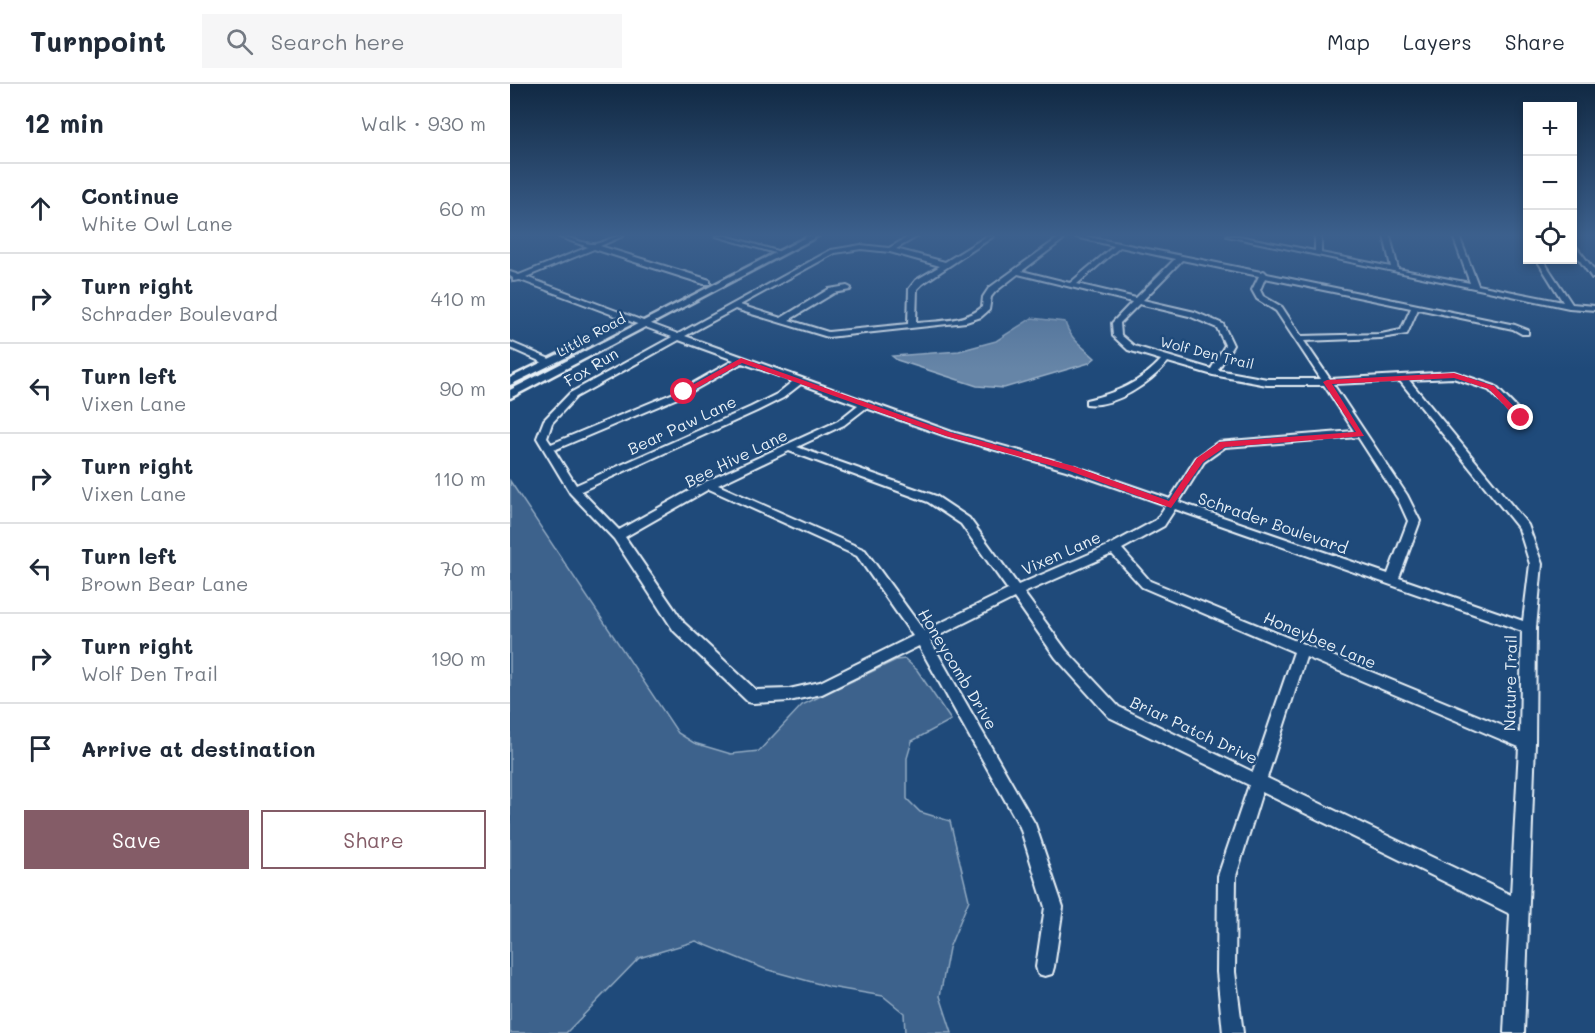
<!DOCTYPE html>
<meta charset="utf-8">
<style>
:root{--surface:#fff;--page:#f6f6f7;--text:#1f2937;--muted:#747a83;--line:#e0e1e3;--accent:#845c67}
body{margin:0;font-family:Mali,sans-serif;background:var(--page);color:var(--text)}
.controls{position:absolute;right:18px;top:18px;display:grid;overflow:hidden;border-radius:0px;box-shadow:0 3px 9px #0003}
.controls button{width:54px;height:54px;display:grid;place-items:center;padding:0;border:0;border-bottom:2px solid var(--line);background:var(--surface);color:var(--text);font:30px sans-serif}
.stop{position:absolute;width:18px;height:18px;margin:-14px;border:4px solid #e11d48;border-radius:50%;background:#fff}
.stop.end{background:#e11d48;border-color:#fff;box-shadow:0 2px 6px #0008}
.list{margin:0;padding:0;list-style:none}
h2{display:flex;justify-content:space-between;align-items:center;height:78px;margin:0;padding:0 24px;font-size:26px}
h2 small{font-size:20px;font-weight:400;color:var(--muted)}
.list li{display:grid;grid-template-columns:39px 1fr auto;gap:18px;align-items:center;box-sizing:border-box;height:90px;padding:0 24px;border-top:2px solid var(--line)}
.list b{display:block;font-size:22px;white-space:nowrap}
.list p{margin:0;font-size:20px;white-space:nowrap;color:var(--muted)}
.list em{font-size:20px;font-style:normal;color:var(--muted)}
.actions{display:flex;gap:12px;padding:18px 24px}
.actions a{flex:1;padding:14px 0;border:2px solid var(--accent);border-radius:0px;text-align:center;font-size:21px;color:var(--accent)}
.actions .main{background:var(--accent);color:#fff}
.icon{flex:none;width:33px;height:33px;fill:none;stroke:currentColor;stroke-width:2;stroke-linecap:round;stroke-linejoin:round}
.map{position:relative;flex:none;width:1085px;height:949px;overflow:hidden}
header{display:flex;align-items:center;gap:36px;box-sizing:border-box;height:84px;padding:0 30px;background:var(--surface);border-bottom:2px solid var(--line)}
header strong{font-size:28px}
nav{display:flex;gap:33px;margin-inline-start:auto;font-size:21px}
.search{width:420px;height:54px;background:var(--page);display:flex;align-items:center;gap:15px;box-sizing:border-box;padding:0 21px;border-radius:0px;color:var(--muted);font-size:22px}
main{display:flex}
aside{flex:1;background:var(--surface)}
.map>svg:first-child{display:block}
.green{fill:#3c628c;stroke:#92aac2;stroke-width:1.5}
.water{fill:#6685a7;stroke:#9ab0c7;stroke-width:1.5}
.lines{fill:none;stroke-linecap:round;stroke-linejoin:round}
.minor-casing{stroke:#e8f1f8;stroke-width:4}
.major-casing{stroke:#e8f1f8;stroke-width:5}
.minor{fill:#1f4a7a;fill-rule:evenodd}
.major{fill:#1f4a7a;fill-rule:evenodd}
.route{fill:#e11d48}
.labels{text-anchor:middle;stroke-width:5;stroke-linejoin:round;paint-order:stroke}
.far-street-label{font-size:14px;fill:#e8f1f8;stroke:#1f4a7a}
.street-label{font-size:16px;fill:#e8f1f8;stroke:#1f4a7a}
</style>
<header>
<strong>Turnpoint</strong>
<div class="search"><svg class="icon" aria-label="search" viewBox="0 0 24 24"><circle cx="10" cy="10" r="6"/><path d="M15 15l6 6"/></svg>Search here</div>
<nav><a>Map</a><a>Layers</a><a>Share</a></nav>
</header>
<main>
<aside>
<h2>12 min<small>Walk · 930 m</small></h2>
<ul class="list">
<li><svg class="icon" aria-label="ahead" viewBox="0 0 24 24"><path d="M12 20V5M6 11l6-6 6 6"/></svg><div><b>Continue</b><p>White Owl Lane</p></div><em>60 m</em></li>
<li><svg class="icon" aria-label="right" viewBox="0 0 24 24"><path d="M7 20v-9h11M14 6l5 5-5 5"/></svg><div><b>Turn right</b><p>Schrader Boulevard</p></div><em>410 m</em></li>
<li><svg class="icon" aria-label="left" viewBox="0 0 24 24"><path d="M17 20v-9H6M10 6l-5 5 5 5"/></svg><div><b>Turn left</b><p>Vixen Lane</p></div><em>90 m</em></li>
<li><svg class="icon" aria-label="right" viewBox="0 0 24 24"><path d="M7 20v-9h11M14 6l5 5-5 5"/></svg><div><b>Turn right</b><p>Vixen Lane</p></div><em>110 m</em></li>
<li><svg class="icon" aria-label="left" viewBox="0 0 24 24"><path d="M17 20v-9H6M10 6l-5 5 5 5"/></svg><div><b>Turn left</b><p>Brown Bear Lane</p></div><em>70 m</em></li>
<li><svg class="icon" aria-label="right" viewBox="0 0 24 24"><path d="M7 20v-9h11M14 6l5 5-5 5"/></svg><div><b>Turn right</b><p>Wolf Den Trail</p></div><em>190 m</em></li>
<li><svg class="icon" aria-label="arrive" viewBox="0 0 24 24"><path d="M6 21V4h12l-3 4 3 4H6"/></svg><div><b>Arrive at destination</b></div></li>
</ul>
<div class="actions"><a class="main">Save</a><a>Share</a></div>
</aside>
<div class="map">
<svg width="1085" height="949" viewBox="0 0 1085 949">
<rect width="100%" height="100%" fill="#1f4a7a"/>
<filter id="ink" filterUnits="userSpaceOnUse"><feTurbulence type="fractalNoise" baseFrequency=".0167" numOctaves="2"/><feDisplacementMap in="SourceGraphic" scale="12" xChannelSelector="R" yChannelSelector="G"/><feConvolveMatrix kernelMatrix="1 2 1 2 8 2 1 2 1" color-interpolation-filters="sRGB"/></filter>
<g filter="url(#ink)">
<!-- green -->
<path class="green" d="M0,397L168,649L184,659L221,670L249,667L292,621L386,576L395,575L407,586L441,636L402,657L397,674V715L410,728L440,737L459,816L439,864L430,912L442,949H395L394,929L373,912L320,903L255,885L186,857L129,874L56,949H0Z"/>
<!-- water -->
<path class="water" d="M522,234L555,238C560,255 572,262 585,274L579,279L494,304L467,302L387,276L382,272L449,267L486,257Z"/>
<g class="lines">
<defs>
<path id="minor" d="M47,152C59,152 75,161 85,160C95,158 102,152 113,152L90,162L200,196V200H194L84,165L16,193L168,250L321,166L351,161L379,164L400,152H408L386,165L435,178L477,152H484L412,200L407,205L406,239C428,237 455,238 472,223L473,213L479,204L551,152H558L512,187L560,199L604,162L562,152H574L751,188L754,187L757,190L1005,241L1018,246V250H1012L1003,245L908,225L897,250L871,254L794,257L820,295L944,288L985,302L1016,334L1011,342H1005L1003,340L1006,334L979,306L943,294L899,296L1018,441L1032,480L1026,544L1025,659L1014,949H994L1000,830L752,708L726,792L725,888L733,949H713L707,888L708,792L739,701L599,633L546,574L504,514L420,556L525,740L553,823L544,883L542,890L535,892L528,890L526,883L535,823L510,743L409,562L312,610L279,617L243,619L238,618L164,547L104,455L60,409L27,354L34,336L60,309L162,253L10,196L3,197V194L0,192V188L9,191L78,163ZM610,163L665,175L626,214L567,200ZM351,165L380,168L430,182L406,196L399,205L398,240L318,248L279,236L324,209L340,206L341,204L337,202L319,205L271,234L230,221L325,169ZM672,176L749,192L742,206L747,215L766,227L811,295H757L708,286L723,261L713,240L685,228L633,216ZM508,190L622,218L602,239L603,252L618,266L651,276C630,299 606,309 576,316V320C605,324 640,299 658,278L703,291L757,301H814L844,347L708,358L686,374L660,415L564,382L442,348L175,252L225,225L318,253L456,238L471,233L479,226L481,213L485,208ZM755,194L901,224L891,246L871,250L791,252L772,223L753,212L750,206ZM629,220L679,232L707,244L715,261L701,285L624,262L611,251L610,239ZM169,256L224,276L171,306L41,360L37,354L42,339L66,313ZM232,279L283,297L267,310L241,323L66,401L44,366L177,310ZM890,297L1009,445L1020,480L1013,537L889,494L910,437L897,411L823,300ZM291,300L348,321L328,337L195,398L109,446L71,407L247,327L273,314ZM356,324L436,352L556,386L656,421L646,436L600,461L508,501L459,434L426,412L287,363L334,341ZM848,353L888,415L898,437L878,490L669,418L694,378L715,363ZM279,367L418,418L451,440L498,506L414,547L355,466L208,401ZM199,405L347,472L403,552L310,598L279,605L246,606L174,539L115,453ZM665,425L1012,547L1010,649L640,497L612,465L654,442ZM602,470L632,503L784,568L743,688L609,623L556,566L514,509ZM796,573L1009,663L1001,811L757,694Z
M206,152H216L274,169L269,170Z
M717,152H729L805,167V152H811V169L881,183L874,152H880L888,185L960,199L943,152H949L968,201L1053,218L1027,176H1033L1062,220L1085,222V226L1059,224Z
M1012,152H1017V158L1015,157Z
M1062,157L1085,187V194H1082L1062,165Z
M0,258L42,276L43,278L36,280L0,264Z"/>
<path id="major" d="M298,152H308L0,314V306Z
M55,267L60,270L59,272L0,301V294Z"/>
</defs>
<!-- minor casing -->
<use href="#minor" class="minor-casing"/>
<!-- major casing -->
<use href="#major" class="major-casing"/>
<!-- minor -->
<use href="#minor" class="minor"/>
<!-- major -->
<use href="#major" class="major"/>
</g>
</g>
<!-- sky -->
<linearGradient id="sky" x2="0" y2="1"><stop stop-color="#112943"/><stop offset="0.53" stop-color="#3c608d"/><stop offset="1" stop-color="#3c608d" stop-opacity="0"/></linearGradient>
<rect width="1085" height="285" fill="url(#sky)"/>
<!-- route -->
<path class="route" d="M231,274L442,349L563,382L659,417L687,374L710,358L846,348L813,298L817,296L944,289L984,302L1015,334L1008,336L979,305L944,294L822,300L854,352L715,363L693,378L661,424L557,386L436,352L232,279L176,310L170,308Z"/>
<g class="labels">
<!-- far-street labels -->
<g class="far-street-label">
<text transform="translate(81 251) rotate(-28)" y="5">Little Road</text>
<text transform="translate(697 269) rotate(14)" y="5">Wolf Den Trail</text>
</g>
<!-- street labels -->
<g class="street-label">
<text transform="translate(81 283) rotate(-31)" y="6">Fox Run</text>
<text transform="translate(172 341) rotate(-25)" y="6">Bear Paw Lane</text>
<text transform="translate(226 374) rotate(-26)" y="6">Bee Hive Lane</text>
<text transform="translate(763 439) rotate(19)" y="6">Schrader Boulevard</text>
<text transform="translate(551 469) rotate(-24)" y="6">Vixen Lane</text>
<text transform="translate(810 556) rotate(23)" y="6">Honeybee Lane</text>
<text transform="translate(448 585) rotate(59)" y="6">Honeycomb Drive</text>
<text transform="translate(1000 599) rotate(-89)" y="6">Nature Trail</text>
<text transform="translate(684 646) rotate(25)" y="6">Briar Patch Drive</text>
</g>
</g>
</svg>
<div class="controls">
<button>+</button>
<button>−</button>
<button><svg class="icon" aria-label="locate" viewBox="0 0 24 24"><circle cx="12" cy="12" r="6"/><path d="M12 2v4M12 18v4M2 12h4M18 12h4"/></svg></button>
</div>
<div class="stop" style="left:174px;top:308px"></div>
<div class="stop end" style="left:1011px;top:334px"></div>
</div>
</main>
